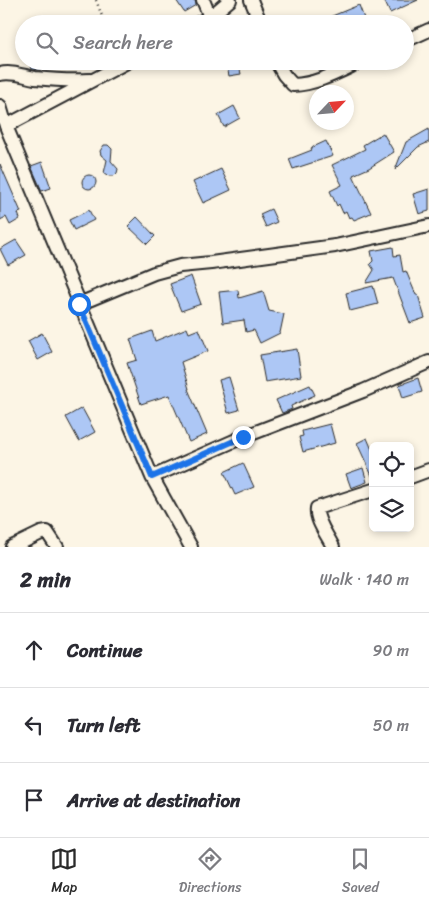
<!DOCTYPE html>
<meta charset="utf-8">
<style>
:root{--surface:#fff;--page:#f7f7f7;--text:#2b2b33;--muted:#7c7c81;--line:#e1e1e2;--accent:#2b2b2b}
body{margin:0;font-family:Sriracha,sans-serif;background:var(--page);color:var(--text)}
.controls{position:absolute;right:15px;bottom:15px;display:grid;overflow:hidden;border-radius:8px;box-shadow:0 2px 8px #0003}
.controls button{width:45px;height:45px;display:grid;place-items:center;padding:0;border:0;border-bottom:1px solid var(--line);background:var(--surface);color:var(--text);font:25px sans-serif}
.compass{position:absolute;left:309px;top:85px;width:45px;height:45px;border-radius:50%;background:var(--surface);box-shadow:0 2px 8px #0003;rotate:64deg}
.stop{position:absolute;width:15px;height:15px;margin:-11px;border:4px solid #1a73e8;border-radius:50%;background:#fff}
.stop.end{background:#1a73e8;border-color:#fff;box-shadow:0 1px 5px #0008}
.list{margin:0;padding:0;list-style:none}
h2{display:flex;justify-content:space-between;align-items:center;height:65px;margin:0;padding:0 20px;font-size:21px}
h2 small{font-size:16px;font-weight:400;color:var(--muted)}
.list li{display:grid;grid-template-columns:32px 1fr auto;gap:15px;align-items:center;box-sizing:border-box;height:75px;padding:0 20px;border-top:1px solid var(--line)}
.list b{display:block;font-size:19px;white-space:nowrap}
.list em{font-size:16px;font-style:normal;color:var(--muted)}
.icon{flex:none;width:28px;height:28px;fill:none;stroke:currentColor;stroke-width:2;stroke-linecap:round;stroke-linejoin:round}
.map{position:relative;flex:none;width:429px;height:547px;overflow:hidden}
.search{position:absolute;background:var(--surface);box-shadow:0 2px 8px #0003;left:15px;right:15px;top:15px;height:55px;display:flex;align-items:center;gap:12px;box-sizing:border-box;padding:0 18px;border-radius:28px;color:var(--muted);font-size:19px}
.sheet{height:290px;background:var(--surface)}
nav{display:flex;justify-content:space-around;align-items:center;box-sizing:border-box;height:70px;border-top:1px solid var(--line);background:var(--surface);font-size:14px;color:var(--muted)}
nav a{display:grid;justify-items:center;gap:2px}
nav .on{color:var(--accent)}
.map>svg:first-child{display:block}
.building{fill:#adc7f5;stroke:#2b2b2b}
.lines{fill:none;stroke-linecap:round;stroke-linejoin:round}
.minor-casing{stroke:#2b2b2b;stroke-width:16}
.path{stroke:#2b2b2b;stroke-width:2.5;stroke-dasharray:1 4;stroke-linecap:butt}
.minor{stroke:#fcf5e5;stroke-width:12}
.route{stroke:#1a73e8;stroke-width:6}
</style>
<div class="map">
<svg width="429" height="547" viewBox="0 0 429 547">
<rect width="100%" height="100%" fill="#fcf5e5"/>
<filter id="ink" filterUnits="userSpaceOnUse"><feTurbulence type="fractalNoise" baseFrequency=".02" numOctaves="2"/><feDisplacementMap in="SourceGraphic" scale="10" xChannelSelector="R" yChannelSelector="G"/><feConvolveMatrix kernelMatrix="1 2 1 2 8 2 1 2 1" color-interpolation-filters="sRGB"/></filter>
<g filter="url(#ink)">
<!-- building -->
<path class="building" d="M176,0H195L196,5L184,12Z
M384,0H418L390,13Z
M359,5L366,24H315V23Z
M28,61H58L40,70L32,69Z
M226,61H238L241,74L229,76Z
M234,106L240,118L224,127L218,115Z
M429,129V142L418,147L395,170L406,142Z
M383,133L394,152L369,168L353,175L371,213L354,220L352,217L349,218L346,211L343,213L339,204L337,206L330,191L342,185L332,165L365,149L363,145Z
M326,141L333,156L293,169L289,159L312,150L311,148Z
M104,145H108L112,149L111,161L118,169L117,173L114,176H109L104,173L107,160L101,155L100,151Z
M42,162L51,188L42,191L31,166Z
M0,164L21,212L18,213L20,219L10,225L6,217L0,220Z
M221,169L231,190L203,203L193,182Z
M82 182a7 7 0 1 1 14 0a7 7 0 1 1-14 0Z
M429,189V211L419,214L413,194Z
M271,209L277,222L266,227L260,214Z
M89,210L94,220L74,230L69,220Z
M137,217L155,236L147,244L128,226Z
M16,240L26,255L8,265L0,249Z
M393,247L394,256L400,255L403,272L406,271L416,295H418L425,318L410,323L393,278L366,283L374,270L370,264L373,261L371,251Z
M191,276L201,304L181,311L170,284Z
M373,286L378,304L350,311L346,293Z
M238,290L239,298L263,291L269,311L284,314L280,333L260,343L254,330L246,332L244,320L223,323L219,292Z
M187,328L189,333L199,329L208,351L181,362L189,389H188L207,434L189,442L169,395L141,404L127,363L137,360L130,339L152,331L155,341Z
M42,333L52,352L38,360L28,341Z
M297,349L301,376L265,382L260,355Z
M229,377L239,410L228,413L219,380Z
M418,378L422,392L403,398L399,385Z
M310,385L315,395L291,406L292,409L282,413L276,400Z
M82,408L95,432L79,441L66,417Z
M330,424L335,443L303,452L299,437L303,436L302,431Z
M367,438L373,452V478L357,443Z
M243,463L254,487L235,495L224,472Z
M363,468L367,482L351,488L346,474Z"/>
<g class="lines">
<defs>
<path id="minor" d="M203,0L210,17
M251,0L261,24
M197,24L210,17L230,0
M405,41L429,30
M276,61L284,75L293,85C318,84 340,71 362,61
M0,74C12,71 23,76 35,78C54,80 71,81 90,80
M0,106L6,126L134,434L152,477L191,547
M6,126L129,61
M79,304L154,273L180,266L211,263L335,246L429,226
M152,477L243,437L363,391L429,362
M410,477L429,470
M12,547L41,533L47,532L57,547
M333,547C328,536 315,520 317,508L373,490"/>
</defs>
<!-- minor casing -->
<use href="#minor" class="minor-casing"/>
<!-- path -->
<path class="path" d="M96,0L105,24"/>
<!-- minor -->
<use href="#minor" class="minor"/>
</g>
</g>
<g class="lines" filter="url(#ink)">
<!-- route -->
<path class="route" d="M79,304L152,477L243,437"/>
</g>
</svg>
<div class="controls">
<button><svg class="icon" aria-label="locate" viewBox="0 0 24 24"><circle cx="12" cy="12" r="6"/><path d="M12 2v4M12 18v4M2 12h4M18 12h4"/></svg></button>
<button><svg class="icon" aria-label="layers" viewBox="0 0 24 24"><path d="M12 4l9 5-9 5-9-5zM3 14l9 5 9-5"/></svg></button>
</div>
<svg class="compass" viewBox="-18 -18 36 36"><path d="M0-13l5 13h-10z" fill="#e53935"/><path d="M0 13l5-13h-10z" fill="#7c7c81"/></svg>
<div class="stop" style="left:79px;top:304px"></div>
<div class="stop end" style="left:243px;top:437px"></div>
<div class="search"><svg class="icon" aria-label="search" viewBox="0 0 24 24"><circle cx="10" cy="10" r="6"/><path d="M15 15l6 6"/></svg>Search here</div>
</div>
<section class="sheet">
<h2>2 min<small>Walk · 140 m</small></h2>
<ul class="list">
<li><svg class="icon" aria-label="ahead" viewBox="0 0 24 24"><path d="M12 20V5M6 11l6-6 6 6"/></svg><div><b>Continue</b></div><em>90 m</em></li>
<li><svg class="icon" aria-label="left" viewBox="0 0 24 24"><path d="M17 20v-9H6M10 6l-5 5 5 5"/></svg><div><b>Turn left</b></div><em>50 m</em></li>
<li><svg class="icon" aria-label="arrive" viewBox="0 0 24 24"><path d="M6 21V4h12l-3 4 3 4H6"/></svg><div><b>Arrive at destination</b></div></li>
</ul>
</section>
<nav>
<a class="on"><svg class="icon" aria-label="map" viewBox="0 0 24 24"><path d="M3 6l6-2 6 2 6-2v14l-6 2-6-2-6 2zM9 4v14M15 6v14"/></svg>Map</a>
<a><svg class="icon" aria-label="directions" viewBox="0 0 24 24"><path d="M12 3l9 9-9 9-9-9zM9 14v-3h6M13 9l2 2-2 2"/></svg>Directions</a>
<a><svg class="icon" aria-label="saved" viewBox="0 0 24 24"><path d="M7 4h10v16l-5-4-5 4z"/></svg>Saved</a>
</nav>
